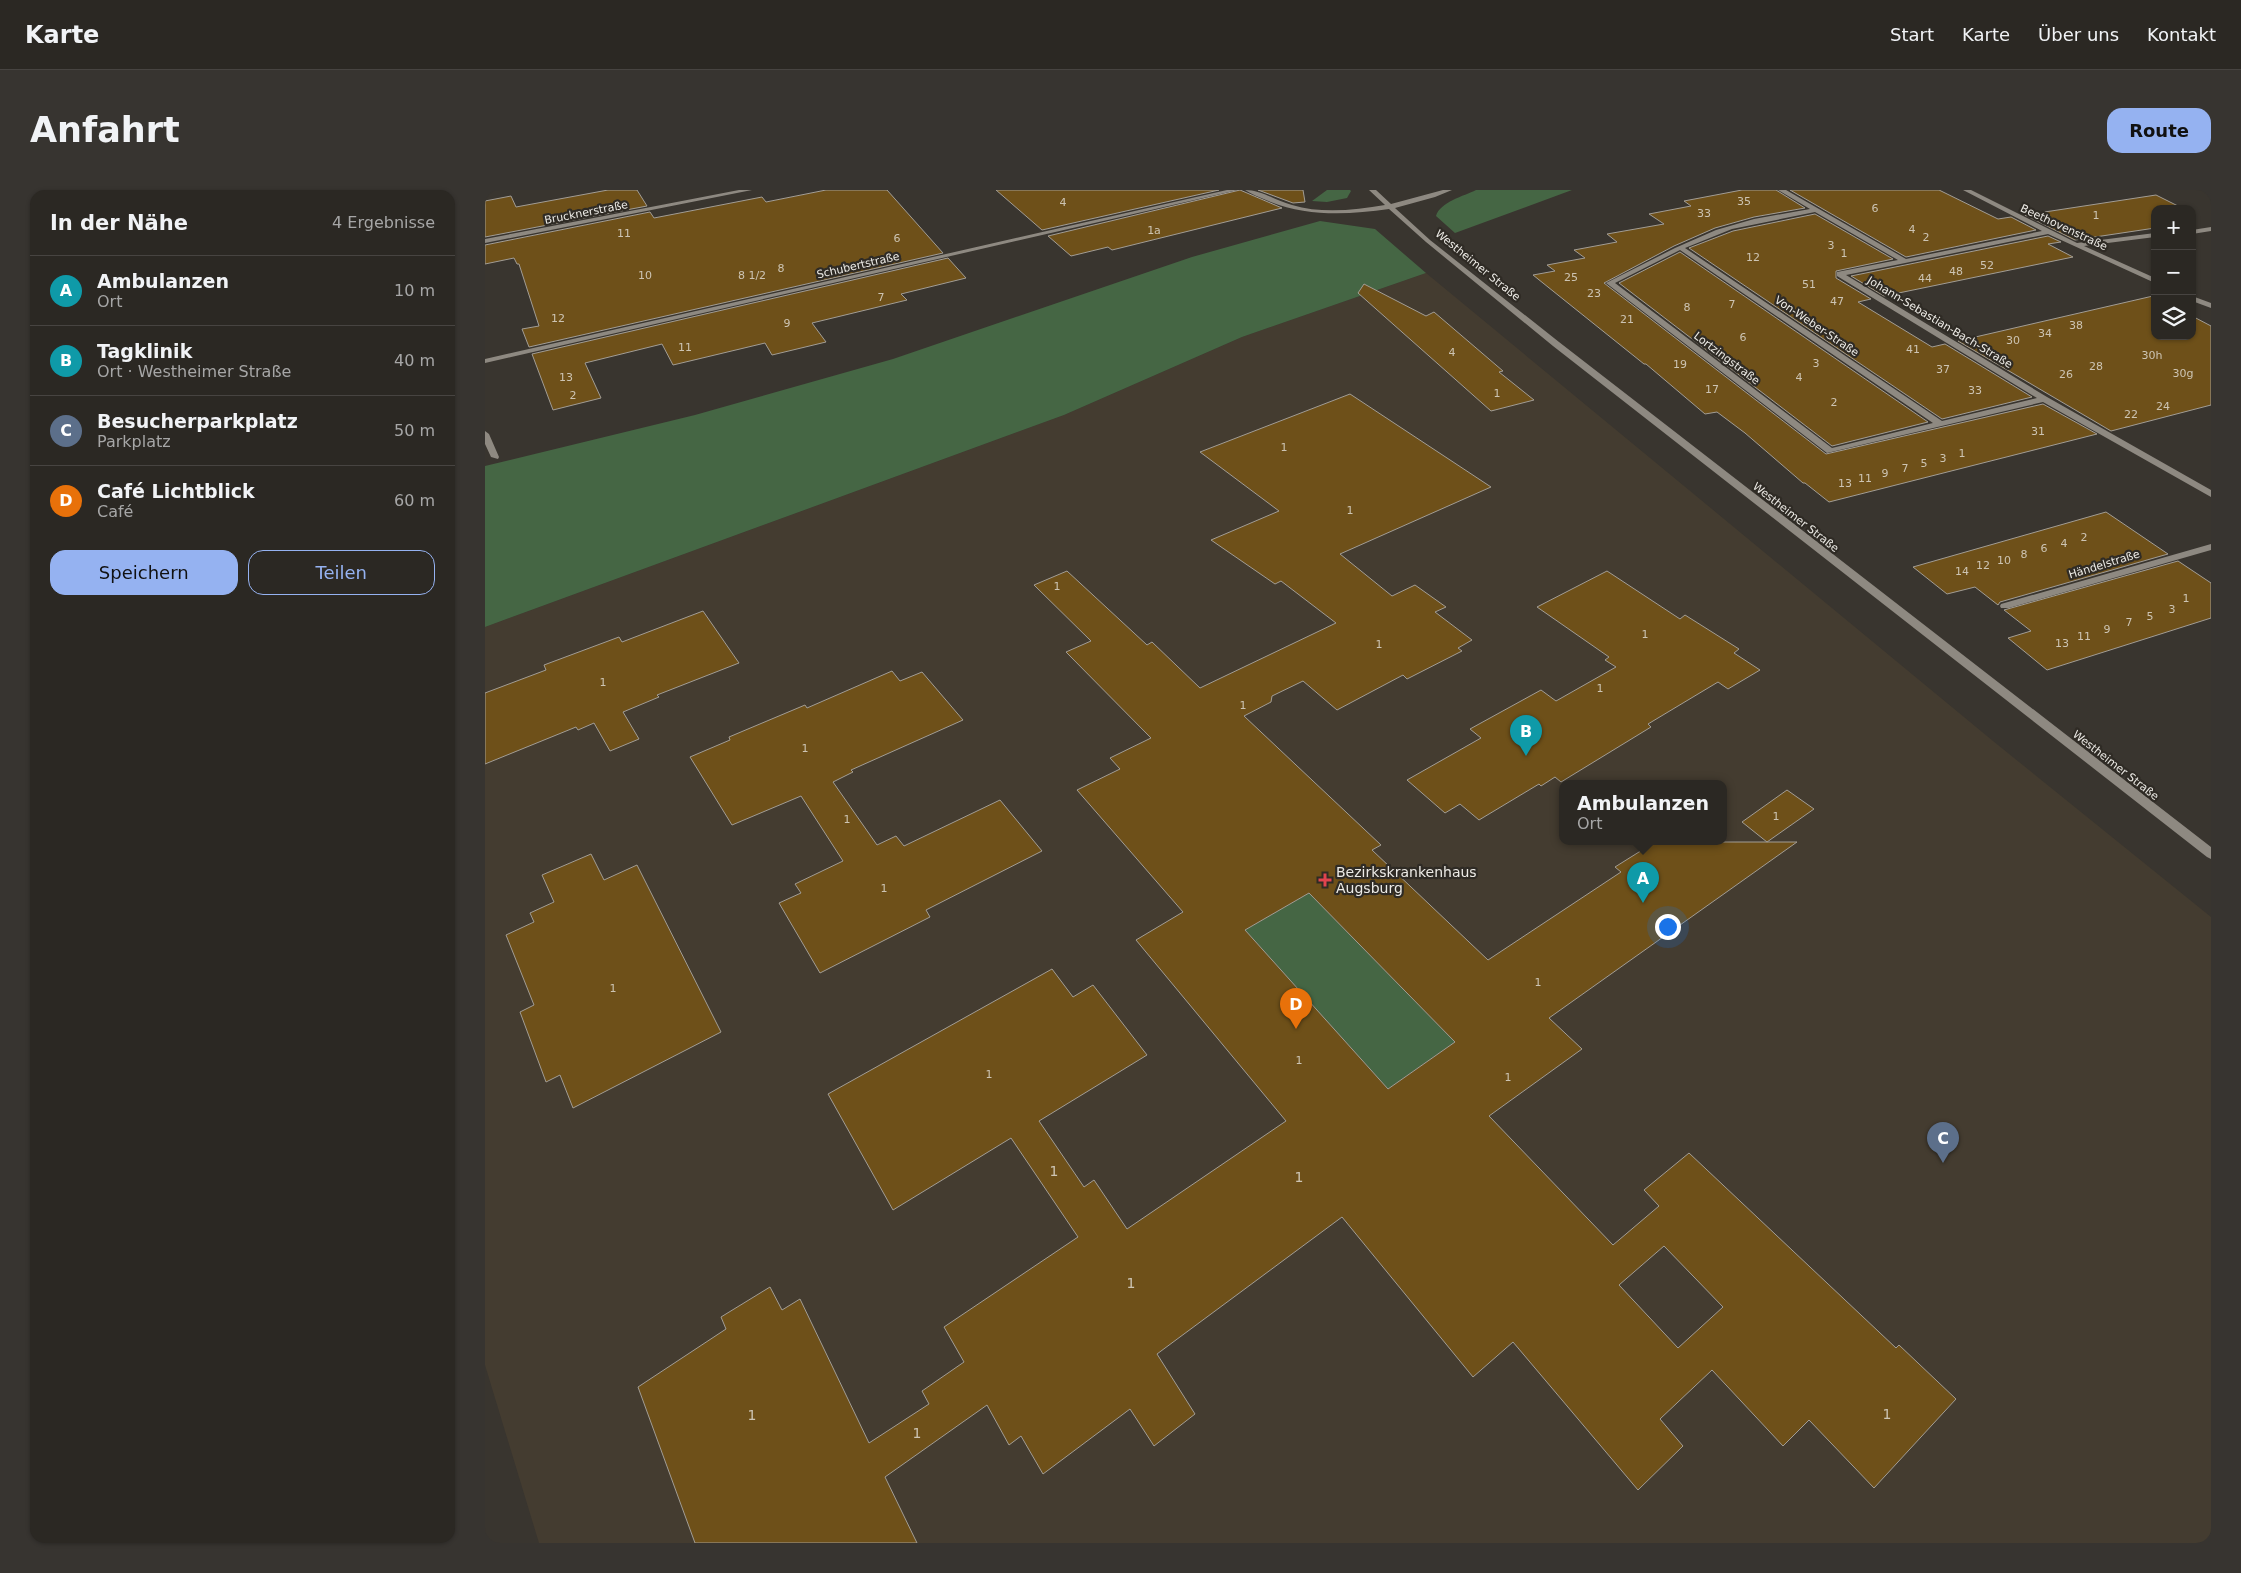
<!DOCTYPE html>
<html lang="de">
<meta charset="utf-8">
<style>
:root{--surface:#2b2823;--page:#373430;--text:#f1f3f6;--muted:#a6a6a6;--line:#474441;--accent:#95b2f1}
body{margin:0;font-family:"DejaVu Sans",sans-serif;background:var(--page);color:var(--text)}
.controls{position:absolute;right:15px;top:15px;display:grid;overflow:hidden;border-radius:10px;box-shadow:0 1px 4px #0004}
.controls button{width:45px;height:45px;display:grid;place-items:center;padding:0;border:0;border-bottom:1px solid var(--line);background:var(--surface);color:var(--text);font:25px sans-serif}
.you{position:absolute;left:1182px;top:736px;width:18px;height:18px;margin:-12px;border:4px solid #fff;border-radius:50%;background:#1a73e8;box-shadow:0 0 0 8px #1a73e833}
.badge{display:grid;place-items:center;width:32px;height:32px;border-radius:50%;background:var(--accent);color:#fff;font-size:16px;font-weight:700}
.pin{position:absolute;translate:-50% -41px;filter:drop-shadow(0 1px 2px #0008)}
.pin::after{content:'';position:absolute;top:26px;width:18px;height:15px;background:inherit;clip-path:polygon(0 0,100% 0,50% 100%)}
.popup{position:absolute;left:1074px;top:590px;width:168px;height:65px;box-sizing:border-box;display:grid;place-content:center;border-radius:10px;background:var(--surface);filter:drop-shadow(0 1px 4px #0005);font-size:16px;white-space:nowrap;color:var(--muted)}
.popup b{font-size:19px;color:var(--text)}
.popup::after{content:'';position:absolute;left:50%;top:100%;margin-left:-10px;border:10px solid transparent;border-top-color:var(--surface)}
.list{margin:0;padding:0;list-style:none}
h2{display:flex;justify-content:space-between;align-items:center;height:65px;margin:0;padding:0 20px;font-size:21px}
h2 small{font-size:16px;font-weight:400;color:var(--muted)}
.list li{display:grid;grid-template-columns:32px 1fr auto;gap:15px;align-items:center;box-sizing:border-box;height:70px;padding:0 20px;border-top:1px solid var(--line)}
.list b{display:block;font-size:19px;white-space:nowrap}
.list p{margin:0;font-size:16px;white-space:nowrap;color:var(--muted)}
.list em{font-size:16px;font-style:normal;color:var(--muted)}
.actions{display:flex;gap:10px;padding:15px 20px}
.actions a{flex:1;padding:11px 0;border:1px solid var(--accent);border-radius:15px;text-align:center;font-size:18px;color:var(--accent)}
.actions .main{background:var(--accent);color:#111}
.icon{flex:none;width:28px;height:28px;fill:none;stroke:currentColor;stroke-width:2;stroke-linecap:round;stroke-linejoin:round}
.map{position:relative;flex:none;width:1726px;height:1353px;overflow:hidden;border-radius:15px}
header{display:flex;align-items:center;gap:30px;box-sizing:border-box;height:70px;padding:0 25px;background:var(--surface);border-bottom:1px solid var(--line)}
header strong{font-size:24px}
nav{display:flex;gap:28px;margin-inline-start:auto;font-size:18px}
.intro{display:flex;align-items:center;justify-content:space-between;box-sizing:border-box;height:120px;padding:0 30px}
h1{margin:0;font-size:35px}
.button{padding:12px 22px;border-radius:15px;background:var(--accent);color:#111;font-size:18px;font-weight:700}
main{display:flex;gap:30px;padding:0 30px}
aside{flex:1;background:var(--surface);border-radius:15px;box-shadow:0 1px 4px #0004}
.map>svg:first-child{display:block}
.built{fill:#443c30;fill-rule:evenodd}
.green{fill:#456644}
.building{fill:#6e5019;stroke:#a29d95;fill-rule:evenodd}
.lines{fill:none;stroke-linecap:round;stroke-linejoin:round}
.minor{fill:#8e8981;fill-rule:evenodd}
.health-dot{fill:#e0444e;stroke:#2f2b25;stroke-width:2}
.labels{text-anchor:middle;stroke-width:4.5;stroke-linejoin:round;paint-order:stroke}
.number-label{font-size:11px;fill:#cdc4b3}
.far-street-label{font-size:11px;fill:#edebe6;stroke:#2f2b25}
.poi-label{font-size:14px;fill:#edebe6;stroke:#2f2b25;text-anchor:start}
.near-number-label{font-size:14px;fill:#cdc4b3}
</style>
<header>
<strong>Karte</strong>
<nav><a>Start</a><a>Karte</a><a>Über uns</a><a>Kontakt</a></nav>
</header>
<div class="intro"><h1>Anfahrt</h1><a class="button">Route</a></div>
<main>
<aside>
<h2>In der Nähe<small>4 Ergebnisse</small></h2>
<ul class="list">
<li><span class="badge" style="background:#0f9aa8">A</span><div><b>Ambulanzen</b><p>Ort</p></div><em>10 m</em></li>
<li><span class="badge" style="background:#0f9aa8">B</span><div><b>Tagklinik</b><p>Ort · Westheimer Straße</p></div><em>40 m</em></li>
<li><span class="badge" style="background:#5c6f8a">C</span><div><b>Besucherparkplatz</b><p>Parkplatz</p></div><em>50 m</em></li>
<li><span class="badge" style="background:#e8710a">D</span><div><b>Café Lichtblick</b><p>Café</p></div><em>60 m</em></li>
</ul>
<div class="actions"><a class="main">Speichern</a><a>Teilen</a></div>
</aside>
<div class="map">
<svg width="1726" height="1353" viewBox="0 0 1726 1353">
<rect width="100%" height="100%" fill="#39352f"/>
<!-- built -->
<path class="built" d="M941,83L1508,551L1726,727V1353H54L0,1175V437L579,225L757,147ZM1078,594H1238V652H1078Z"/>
<!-- green -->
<path class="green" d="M842,0H865L866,1L862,8L842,12L827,11Z
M991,0H1087L970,43L951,26C955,12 979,6 991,0Z
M835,31L890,39L941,83L757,147L579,225L0,437V276L210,225L408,169L707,67Z
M824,703L970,852L903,899L760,740Z"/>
<!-- building -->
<path class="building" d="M123,0H152L162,16L0,47V11L26,6L31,17Z
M341,0H402L458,63L44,157L37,139L54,136L34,74H32L29,68L0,74V55L165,22L169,28L277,7L281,12Z
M511,0H734L557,40Z
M755,0L797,18L627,60L623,57L586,66L563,46Z
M773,0H818L820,12L808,13Z
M1257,0H1291L1320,18L1269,27L1230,38L1189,56L1119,93L1341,264L1558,214L1612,244L1344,312L1320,293H1318L1260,243L1232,222L1220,224L1161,174H1159L1048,85L1070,81L1062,75L1100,68L1089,60L1132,52L1122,44L1179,34L1164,24L1206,16L1199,11Z
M1305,0H1454L1513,29L1526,27L1551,40L1421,67Z
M1671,5L1699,19H1670V38L1590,50L1540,25Z
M1330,24L1408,69L1351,81V88L1386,109L1373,112L1447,157L1460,154L1547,207L1457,229L1204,58L1248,41Z
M1563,46L1576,52L1563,54L1588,67L1399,106L1366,86Z
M1195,62L1443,232L1347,256L1134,93Z
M463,68L481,88L416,104L422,110L327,133L341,152L287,165L280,153L188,175L177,154L100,173L116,208L68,220L47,164Z
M879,94L941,126L949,122L1018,181L1014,182L1049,210L1006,221L873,103Z
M1668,106L1670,107V146H1707V126L1726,136V215L1626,241L1473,151Z
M865,204L1006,297L855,364L907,406L930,395L961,417L950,422L987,450L973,458L977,461L922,489L918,485L852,520L818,491L787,506L786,512L759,526L896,655L887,660L1003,770L1136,682L1130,677L1170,652H1282L1257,632L1302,600L1329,619L1282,652H1312L1064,828L1097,859L1004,926L1128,1055L1174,1016L1159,1000L1204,963L1411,1158L1414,1155L1471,1209L1389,1298L1324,1230L1298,1256L1227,1180L1175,1229L1198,1256L1153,1300L1028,1152L988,1187L857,1027L672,1164L710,1224L669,1256L645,1219L558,1284L536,1246L524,1255L502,1215L400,1287L432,1353H210L153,1197L241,1139L236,1127L285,1097L297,1120L315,1109L384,1253L444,1214L437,1201L479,1172L459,1137L593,1047L526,948L408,1020L343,904L567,779L588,807L608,795L662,865L554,931L599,997L609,990L642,1039L801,931L651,750L698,722L592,600L635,579L625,568L666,548L581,462L606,451L549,395L582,381L662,455L667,452L715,498L851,433L796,391L790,394L726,350L794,321L715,262ZM824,703L970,852L903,899L760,740ZM1179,1056L1238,1117L1193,1158L1134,1095Z
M1621,322L1683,364L1515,412L1513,415L1490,397L1462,404L1428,377Z
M1693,371L1726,393V428L1562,480L1523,448L1546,441L1519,420Z
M1122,381L1195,429L1200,425L1254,459L1249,463L1275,480L1243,499L1233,492L1163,534L1166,537L1076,592L1070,587L1056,596L1054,594L994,630L975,614L960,623L922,590L996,548L985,539L1056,500L1071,511L1131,477L1120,470L1124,467L1052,417Z
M218,421L254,473L172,505L174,507L138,522L154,549L125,561L109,533L93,540L91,537L0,574V503L61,480L59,475L134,447L137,452Z
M407,481L415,491L437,482L478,530L366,580L368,582L348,592L392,655L411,646L419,656L515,610L557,661L441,720L445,727L335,783L294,713L316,703L310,694L358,671L316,606L247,635L205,567L245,550L244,547L320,515L322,518Z
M106,664L119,690L152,675L236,842L88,918L75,885L61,892L35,822L49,815L21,745L49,732L45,723L69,712L57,685Z"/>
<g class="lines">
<!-- minor -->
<path class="minor" d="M254,0H267L0,53V49Z
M742,0H753L0,173V169Z
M760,0C776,0 792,11 807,15C837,24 870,20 900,15L884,0H891L906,14L958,0H967L950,7L910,18L945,50L1074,152L1726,657V669L1722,667L1068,156L941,52L904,19C862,25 821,27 781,10C774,7 766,4 760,0Z
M1293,0H1301L1421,69L1557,41L1478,0H1486L1592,53L1670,43V47L1599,56L1670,88V93L1563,44L1361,85L1562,207L1726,300V307L1558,212L1342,263L1121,93L1190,58L1231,40L1269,29L1325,19ZM1330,22L1413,70L1352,82V86L1552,208L1457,231L1200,58L1247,39ZM1195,60L1448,233L1347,258L1130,93Z
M1726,37V41L1707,44V40Z
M1707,106L1726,113V118L1707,111Z
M0,241L4,244L14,267L13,269L6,267L0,254Z
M1726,354V360L1524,418H1516L1515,416L1516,414Z"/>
</g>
<!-- markers -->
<path class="health-dot" d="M837.5 682.5h5v5h5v5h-5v5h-5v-5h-5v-5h5z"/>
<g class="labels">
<!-- number labels -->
<g class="number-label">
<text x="1259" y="15">35</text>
<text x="578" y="16">4</text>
<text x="1390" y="22">6</text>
<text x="1219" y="27">33</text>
<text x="1611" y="29">1</text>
<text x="1427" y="43">4</text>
<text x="669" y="44">1a</text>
<text x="139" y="47">11</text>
<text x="1441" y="51">2</text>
<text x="412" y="52">6</text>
<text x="1346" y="59">3</text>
<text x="1359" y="67">1</text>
<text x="1268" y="71">12</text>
<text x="1502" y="79">52</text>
<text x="296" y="82">8</text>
<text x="1471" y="85">48</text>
<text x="160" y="89">10</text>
<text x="267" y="89">8 1/2</text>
<text x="1086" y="91">25</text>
<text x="1440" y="92">44</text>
<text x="1324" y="98">51</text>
<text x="1109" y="107">23</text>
<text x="396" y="111">7</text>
<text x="1352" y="115">47</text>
<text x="1247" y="118">7</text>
<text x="1202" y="121">8</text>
<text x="73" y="132">12</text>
<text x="1142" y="133">21</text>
<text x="302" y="137">9</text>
<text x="1591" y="139">38</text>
<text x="1560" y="147">34</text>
<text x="1258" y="151">6</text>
<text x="1528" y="154">30</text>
<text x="200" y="161">11</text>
<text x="1428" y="163">41</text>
<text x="967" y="166">4</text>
<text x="1667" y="169">30h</text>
<text x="1331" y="177">3</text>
<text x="1195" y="178">19</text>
<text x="1611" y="180">28</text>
<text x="1458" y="183">37</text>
<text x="1698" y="187">30g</text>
<text x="1581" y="188">26</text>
<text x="81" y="191">13</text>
<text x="1314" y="191">4</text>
<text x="1227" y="203">17</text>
<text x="1490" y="204">33</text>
<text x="1012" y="207">1</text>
<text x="88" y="209">2</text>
<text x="1349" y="216">2</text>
<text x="1678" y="220">24</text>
<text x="1646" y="228">22</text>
<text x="1553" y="245">31</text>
<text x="799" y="261">1</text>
<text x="1477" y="267">1</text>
<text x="1458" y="272">3</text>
<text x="1439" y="277">5</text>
<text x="1420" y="282">7</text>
<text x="1400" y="287">9</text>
<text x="1380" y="292">11</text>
<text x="1360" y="297">13</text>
<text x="865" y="324">1</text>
<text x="1599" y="351">2</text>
<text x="1579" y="357">4</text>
<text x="1559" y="362">6</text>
<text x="1539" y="368">8</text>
<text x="1519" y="374">10</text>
<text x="1498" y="379">12</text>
<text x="1477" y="385">14</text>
<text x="572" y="400">1</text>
<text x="1701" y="412">1</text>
<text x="1687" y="423">3</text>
<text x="1665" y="430">5</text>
<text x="1644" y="436">7</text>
<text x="1622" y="443">9</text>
<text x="1160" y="448">1</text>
<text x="1599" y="450">11</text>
<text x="1577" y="457">13</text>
<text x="894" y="458">1</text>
<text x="118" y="496">1</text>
<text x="1115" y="502">1</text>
<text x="758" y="519">1</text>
<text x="320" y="562">1</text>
<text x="1291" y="630">1</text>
<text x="362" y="633">1</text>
<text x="399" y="702">1</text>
<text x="1053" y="796">1</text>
<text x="128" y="802">1</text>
<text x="814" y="874">1</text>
<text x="504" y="888">1</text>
<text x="1023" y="891">1</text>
</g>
<!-- far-street labels -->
<g class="far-street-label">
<text transform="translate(101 22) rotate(-11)" y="4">Brucknerstraße</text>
<text transform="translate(1579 37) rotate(25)" y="4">Beethovenstraße</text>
<text transform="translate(373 75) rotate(-13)" y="4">Schubertstraße</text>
<text transform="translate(993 75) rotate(39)" y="4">Westheimer Straße</text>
<text transform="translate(1455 132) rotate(31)" y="4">Johann-Sebastian-Bach-Straße</text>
<text transform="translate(1332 136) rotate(34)" y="4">Von-Weber-Straße</text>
<text transform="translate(1242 168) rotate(37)" y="4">Lortzingstraße</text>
<text transform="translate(1311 327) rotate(38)" y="4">Westheimer Straße</text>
<text transform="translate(1619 374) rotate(-17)" y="4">Händelstraße</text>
<text transform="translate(1631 575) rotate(38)" y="4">Westheimer Straße</text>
</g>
<!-- poi labels -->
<g class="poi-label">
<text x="851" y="687">Bezirkskrankenhaus<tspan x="851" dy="16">Augsburg</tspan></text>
</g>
<!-- near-number labels -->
<g class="near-number-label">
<text x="569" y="986">1</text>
<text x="814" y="992">1</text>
<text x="646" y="1098">1</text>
<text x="1402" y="1229">1</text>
<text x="267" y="1230">1</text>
<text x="432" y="1248">1</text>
</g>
</g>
</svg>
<div class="controls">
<button>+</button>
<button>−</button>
<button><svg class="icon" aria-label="layers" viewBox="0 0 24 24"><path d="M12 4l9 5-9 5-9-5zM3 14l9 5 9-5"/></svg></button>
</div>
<div class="you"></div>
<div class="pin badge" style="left:1158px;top:713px;background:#0f9aa8">A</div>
<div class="popup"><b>Ambulanzen</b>Ort</div>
<div class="pin badge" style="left:1041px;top:566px;background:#0f9aa8">B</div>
<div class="pin badge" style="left:1458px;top:973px;background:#5c6f8a">C</div>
<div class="pin badge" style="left:811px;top:839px;background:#e8710a">D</div>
</div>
</main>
